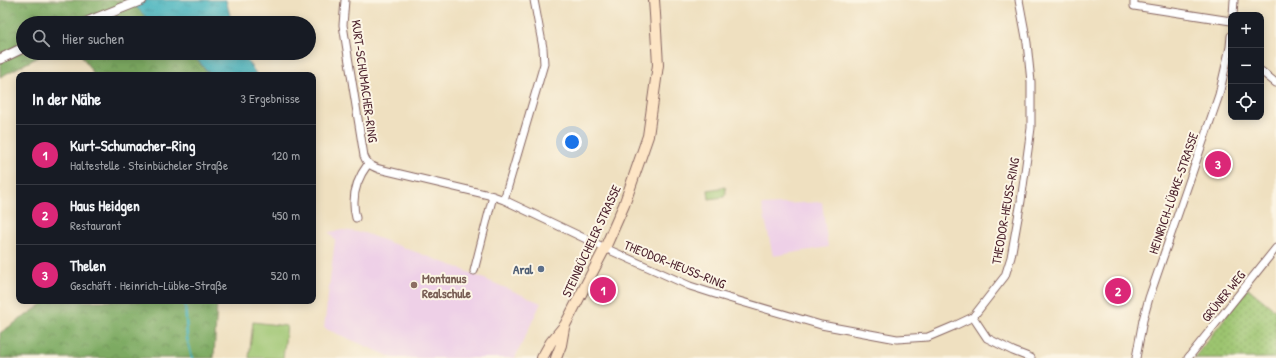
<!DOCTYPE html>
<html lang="de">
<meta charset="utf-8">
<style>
:root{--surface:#171b24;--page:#20242c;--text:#f1f3f6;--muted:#9ea1a6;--line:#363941;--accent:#db2777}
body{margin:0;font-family:"Patrick Hand",sans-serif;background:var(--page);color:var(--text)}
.controls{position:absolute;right:12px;top:12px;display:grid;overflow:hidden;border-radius:8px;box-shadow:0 2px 10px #0003}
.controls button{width:36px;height:36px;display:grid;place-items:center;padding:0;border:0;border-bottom:1px solid var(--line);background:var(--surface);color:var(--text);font:20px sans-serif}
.you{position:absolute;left:572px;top:142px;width:14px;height:14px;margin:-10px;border:3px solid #fff;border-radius:50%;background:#1a73e8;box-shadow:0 0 0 6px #1a73e833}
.badge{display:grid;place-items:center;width:26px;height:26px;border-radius:50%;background:var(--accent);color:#fff;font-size:13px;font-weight:700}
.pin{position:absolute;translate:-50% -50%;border:2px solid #fff;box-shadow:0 1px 4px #0006}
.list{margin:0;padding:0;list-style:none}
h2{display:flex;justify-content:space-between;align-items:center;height:52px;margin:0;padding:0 16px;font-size:17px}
h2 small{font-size:13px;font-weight:400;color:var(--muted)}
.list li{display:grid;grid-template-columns:26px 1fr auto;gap:12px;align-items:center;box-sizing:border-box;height:60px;padding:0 16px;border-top:1px solid var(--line)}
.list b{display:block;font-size:15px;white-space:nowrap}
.list p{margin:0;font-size:13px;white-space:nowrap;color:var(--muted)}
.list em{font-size:13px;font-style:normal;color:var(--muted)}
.icon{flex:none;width:22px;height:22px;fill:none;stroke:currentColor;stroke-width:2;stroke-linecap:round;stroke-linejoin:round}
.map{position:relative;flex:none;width:1276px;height:358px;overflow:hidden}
.search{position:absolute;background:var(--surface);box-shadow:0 2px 10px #0003;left:16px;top:16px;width:300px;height:44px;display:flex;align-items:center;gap:10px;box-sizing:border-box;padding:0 14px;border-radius:22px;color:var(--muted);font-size:15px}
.panel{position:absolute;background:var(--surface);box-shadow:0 2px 10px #0003;left:16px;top:72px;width:300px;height:232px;border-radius:8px}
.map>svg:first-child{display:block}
.built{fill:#eed0e7}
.grass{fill:url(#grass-dots);stroke:#73724e}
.forest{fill:url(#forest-crowns);stroke:#646446}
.park{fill:#9cc470;stroke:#73724e}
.water{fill:url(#water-ripples);stroke:#476974}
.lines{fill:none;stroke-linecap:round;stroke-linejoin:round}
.stream{stroke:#44b3be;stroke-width:2.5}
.minor-casing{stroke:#84635f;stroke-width:9}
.tertiary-casing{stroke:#84635f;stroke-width:11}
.secondary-casing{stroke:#84635f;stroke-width:12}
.minor{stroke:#fff;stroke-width:7}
.tertiary{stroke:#fff;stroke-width:9}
.secondary{stroke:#fde5c5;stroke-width:10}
.service-dot{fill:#5c6f8a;stroke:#fcf5e5;stroke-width:1.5}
.education-dot{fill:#8d6e63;stroke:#fcf5e5;stroke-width:1.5}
.labels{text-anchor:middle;stroke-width:4;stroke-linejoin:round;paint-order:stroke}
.street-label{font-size:13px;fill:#4a1f2b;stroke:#fcf5e5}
.service-label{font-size:13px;font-weight:bold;fill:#4e5e75;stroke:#fcf5e5;text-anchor:end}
.education-label{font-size:13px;font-weight:bold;fill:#785e54;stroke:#fcf5e5;text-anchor:start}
</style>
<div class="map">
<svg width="1276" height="358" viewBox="0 0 1276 358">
<defs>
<pattern id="grass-dots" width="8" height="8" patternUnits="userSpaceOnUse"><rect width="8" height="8" fill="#9cc470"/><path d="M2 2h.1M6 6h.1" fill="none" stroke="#819f5c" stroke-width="1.8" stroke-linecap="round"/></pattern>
<pattern id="forest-crowns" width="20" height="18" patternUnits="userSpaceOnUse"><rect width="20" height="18" fill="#7daa62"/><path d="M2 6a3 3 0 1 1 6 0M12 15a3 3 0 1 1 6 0" fill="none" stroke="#688a51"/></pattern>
<pattern id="water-ripples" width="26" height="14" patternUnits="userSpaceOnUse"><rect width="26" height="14" fill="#44b3be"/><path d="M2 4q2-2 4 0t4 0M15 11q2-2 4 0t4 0" fill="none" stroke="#3b919b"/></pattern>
</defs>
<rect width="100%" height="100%" fill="#fcf5e5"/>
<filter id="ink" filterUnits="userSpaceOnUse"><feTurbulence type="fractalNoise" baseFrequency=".025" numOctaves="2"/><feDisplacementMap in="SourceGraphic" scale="8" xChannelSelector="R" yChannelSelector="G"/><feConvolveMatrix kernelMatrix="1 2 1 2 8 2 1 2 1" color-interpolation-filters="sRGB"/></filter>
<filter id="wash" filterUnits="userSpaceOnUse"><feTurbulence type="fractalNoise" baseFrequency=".012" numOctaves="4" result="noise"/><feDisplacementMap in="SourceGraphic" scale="16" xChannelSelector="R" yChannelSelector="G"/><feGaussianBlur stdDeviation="0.9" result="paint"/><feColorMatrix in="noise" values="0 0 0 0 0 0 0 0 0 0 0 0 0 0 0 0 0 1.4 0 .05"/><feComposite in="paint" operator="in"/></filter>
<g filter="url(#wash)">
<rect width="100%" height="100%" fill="#efe0c0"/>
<!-- built -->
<path class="built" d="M822,202L828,247L773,256L762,205Z
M343,230L364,233L454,266L541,303L515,358H393L324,328L335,240L329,232Z"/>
<!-- grass -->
<path class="grass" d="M1248,288L1276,311V358H1194Z"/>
<!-- forest -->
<path class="forest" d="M0,0H129L152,23H23V53H46L0,77Z
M80,53H191L210,75H94Z
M45,301H217L214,358H0V333L40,306Z"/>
<!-- park -->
<path class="park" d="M725,187L726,193L724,197L709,199L708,190Z
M253,322L287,326L283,358H249Z"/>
<!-- water -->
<path class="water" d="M129,0H226L232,23H152Z
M191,53H242L257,75H211Z"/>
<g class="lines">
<!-- stream -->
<path class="stream" d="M185,301L187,338L192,358"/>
</g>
</g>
<g filter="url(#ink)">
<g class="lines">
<defs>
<path id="minor" d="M345,0L343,25L364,156C367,164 371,166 379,169L493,196L504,200L605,248L690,286L715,294L821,325L897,339L928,337L954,326L973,317L1005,276L1011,257L1021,201L1031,128V82L1027,43L1019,0
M1134,0V6L1231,21
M1233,15L1234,0
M1261,71L1276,83
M504,200L544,64L543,48L534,0
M356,218C351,199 356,180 368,164
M474,271L493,196
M973,317L987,338L1013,351L1031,358
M1136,358L1143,320L1149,298L1219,95L1230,47L1231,36
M1188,358L1276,248"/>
<path id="tertiary" d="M84,23L142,0
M0,59L23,48"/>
<path id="secondary" d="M542,358L551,342L565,325L605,248L624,205L648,136L658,65L655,14L654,0
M556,358L561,345L564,328"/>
</defs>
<!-- minor casing -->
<use href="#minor" class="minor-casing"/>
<!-- tertiary casing -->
<use href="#tertiary" class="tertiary-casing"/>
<!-- secondary casing -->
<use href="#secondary" class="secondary-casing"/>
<!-- minor -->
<use href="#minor" class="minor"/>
<!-- tertiary -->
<use href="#tertiary" class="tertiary"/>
<!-- secondary -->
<use href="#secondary" class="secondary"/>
</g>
</g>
<!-- markers -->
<circle class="service-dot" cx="541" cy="269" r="4"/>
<circle class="education-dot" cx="414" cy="285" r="4"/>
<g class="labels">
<!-- street labels -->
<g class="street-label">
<text transform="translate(365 81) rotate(82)" y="5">KURT-SCHUMACHER-RING</text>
<text transform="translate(1173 193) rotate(-71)" y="5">HEINRICH-LÜBKE-STRASSE</text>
<text transform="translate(1005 211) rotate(-80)" y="5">THEODOR-HEUSS-RING</text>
<text transform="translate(591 241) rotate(-65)" y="5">STEINBÜCHELER STRASSE</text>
<text transform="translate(675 264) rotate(22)" y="5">THEODOR-HEUSS-RING</text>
<text transform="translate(1223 296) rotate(-51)" y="5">GRÜNER WEG</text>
</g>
<!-- service labels -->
<g class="service-label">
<text x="533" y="274">Aral</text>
</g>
<!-- education labels -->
<g class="education-label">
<text x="422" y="283">Montanus<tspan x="422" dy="15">Realschule</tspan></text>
</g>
</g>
</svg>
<div class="controls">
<button>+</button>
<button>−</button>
<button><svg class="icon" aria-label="locate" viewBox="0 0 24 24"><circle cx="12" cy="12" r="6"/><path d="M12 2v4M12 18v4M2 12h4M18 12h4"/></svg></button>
</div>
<div class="you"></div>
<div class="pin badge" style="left:603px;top:290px">1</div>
<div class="pin badge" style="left:1118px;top:291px">2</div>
<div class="pin badge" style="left:1218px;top:164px">3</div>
<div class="search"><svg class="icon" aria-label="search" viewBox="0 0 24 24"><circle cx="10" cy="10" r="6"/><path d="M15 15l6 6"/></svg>Hier suchen</div>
<section class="panel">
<h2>In der Nähe<small>3 Ergebnisse</small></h2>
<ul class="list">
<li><span class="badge">1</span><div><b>Kurt-Schumacher-Ring</b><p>Haltestelle · Steinbücheler Straße</p></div><em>120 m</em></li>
<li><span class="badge">2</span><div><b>Haus Heidgen</b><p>Restaurant</p></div><em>450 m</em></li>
<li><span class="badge">3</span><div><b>Thelen</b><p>Geschäft · Heinrich-Lübke-Straße</p></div><em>520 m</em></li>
</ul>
</section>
</div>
